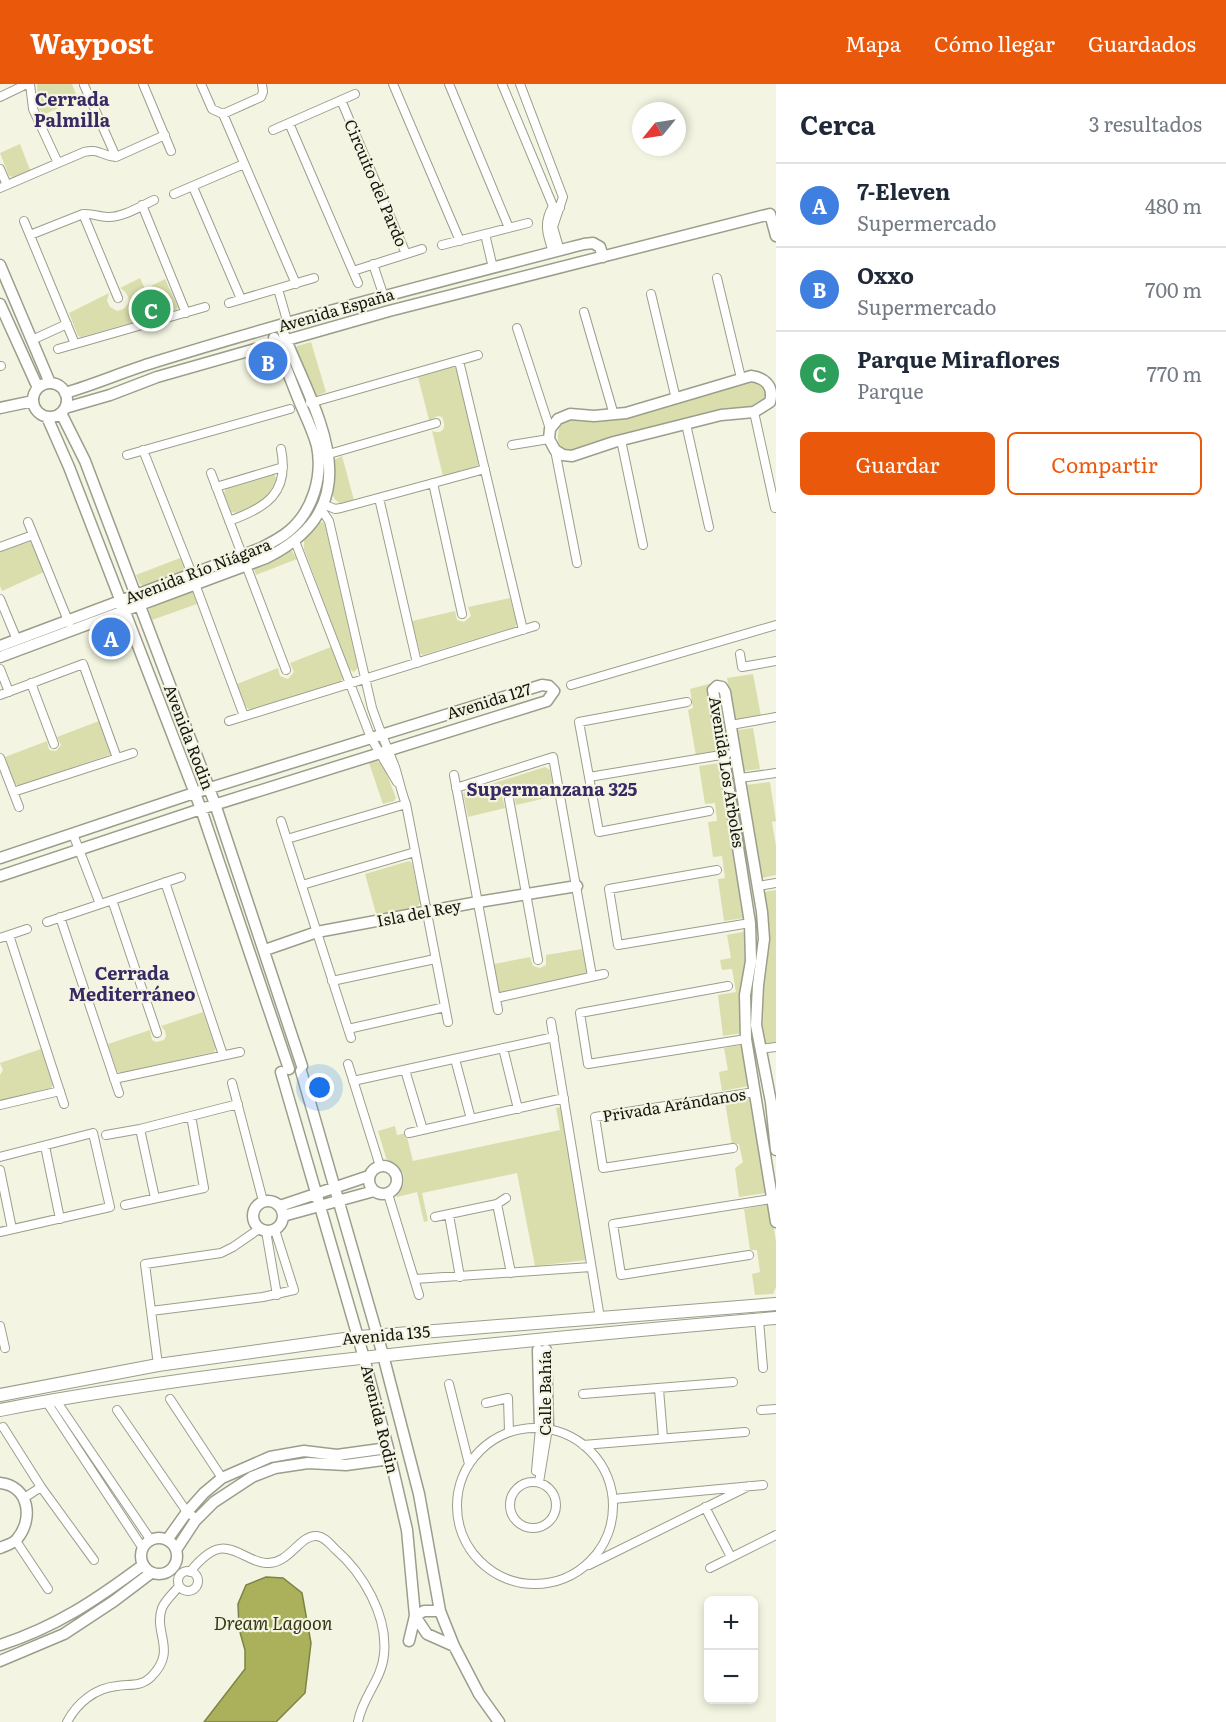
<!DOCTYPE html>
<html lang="es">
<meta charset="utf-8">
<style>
:root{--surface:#fff;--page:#f6f6f7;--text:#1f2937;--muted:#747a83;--line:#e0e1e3;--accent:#ea580c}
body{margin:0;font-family:Literata,serif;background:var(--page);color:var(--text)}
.controls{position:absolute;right:18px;bottom:18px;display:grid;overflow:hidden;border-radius:9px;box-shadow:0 3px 9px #0003}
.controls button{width:54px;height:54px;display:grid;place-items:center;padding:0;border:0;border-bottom:2px solid var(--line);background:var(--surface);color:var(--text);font:30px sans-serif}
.compass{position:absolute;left:632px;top:18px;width:54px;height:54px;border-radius:50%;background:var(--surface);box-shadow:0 3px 9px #0003;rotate:240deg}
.you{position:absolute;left:320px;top:1004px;width:21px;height:21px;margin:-15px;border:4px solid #fff;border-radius:50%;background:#1a73e8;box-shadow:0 0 0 9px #1a73e833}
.badge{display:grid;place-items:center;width:39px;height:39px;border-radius:50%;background:var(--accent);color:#fff;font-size:20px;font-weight:700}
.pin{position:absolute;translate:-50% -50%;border:3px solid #fff;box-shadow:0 2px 6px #0006}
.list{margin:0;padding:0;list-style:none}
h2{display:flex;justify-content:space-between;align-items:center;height:78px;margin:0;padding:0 24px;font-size:26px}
h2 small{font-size:20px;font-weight:400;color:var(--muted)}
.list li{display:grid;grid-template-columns:39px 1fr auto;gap:18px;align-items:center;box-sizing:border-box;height:84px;padding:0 24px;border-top:2px solid var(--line)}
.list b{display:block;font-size:22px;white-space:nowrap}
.list p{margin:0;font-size:20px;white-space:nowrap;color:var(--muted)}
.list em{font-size:20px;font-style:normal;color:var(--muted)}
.actions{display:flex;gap:12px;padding:18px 24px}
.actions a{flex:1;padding:14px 0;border:2px solid var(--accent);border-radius:9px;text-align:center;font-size:21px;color:var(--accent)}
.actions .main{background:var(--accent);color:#fff}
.map{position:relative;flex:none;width:776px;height:1638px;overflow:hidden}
header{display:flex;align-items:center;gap:36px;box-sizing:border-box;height:84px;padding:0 30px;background:var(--accent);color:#fff}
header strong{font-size:28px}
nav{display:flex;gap:33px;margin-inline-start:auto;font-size:21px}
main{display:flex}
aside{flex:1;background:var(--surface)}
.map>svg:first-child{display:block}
.green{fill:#dadeac}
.water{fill:#abb05b;stroke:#7e8244;stroke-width:1.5}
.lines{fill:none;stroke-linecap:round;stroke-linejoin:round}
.street-casing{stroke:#9c9e8c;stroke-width:10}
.secondary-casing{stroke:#9c9e8c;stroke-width:13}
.primary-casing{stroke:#9c9e8c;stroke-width:14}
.street{stroke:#fff;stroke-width:8}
.secondary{stroke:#fff;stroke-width:10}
.primary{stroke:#fff;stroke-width:12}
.labels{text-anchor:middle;stroke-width:4.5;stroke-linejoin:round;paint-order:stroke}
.street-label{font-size:16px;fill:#161610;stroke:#f3f5e2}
.neighbourhood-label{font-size:18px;font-weight:bold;fill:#382964;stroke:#f3f5e2}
.water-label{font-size:18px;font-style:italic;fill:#363813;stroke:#f3f5e2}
</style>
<header>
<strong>Waypost</strong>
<nav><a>Mapa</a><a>Cómo llegar</a><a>Guardados</a></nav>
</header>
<main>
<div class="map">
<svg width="776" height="1638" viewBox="0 0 776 1638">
<rect width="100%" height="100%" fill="#f3f5e2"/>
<!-- green -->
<path class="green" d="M37,0H72L76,10L81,14L43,31L38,23Z
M20,60L30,86L13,93L9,92L0,69Z
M140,194L145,205L165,195L178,223L176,226L81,253L78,252L69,229L109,209L107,217L110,223L117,227C132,224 132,211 120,204Z
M311,258L326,308L316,312L313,309L295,266L297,262Z
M453,283L456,284L479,379L477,382L443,392L432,347C443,351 447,343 442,333L438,332L429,336L418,293Z
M761,296L770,315L743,331L572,370L562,367C555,355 557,345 565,334L597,335L744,297Z
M342,372L354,416L342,420C324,413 335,392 334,376Z
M274,390L277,396C269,412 251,433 231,428L224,409L226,404Z
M323,438L325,441L358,584L354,588L349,585L304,465V456L318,439Z
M29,458L32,460L44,488L2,507L0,502V468Z
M288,467H292L297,475L256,491L254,485L256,482Z
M180,474L185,485L183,489L146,504L140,500L136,491Z
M189,506L193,508L197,520L152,536L149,527L151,520Z
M510,514L517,540L515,543L423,571L420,569L412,537L455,527L457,536L464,538L471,532L468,523Z
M331,563L343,594L341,598L250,626L246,623L237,600L278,584L280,592L288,595L294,588L290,579Z
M753,590L761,632L735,636L727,594Z
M712,599L713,602L709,611L718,668L696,672L688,626L693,624L690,605Z
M99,637L111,668L109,671L19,702L14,699L5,673L47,657L49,666L56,667L61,661L57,653Z
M753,644L760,685L744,687L737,646Z
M375,676L383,680L396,714L394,717L383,720L369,679Z
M720,679L744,834L724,837L718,795L725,794L722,772L713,773L708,738L717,737L715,719L705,720L699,682Z
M545,683L550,686L555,712L516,721L514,709L508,708L502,712L505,724L468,733L463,709Z
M770,698L776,737L772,738L776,762V791L762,794L746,701Z
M409,777L412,779L420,818L417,823L377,833L365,790Z
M776,806V958L763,961L761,941L762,904L769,853L763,808Z
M747,847L743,949L723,952L718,911L736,908L732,885L722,886L720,876L731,874L727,851Z
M582,865L587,890L499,909L494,880L530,873L533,882L540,884L546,881V871Z
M203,928L216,964L214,968L121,989L117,987L108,960L150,946L152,956L156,958L164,956L166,952L165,947L161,942Z
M742,961L749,1002L722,1007L719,988L728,986L724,964Z
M41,965L53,1001L51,1004L0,1016V991L3,986L0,979Z
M752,1014L766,1109L739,1113L735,1084L743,1078L739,1060L732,1061L725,1018Z
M561,1023L587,1176L535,1182L517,1089L422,1109L428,1137L424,1138L417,1108L397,1113L396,1111C411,1097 404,1082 387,1077L378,1047L395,1042L397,1051L406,1049L413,1077L560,1046L556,1024Z
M770,1120L776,1158V1203L773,1210L755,1211L752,1190L760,1188L757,1166H750L744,1125Z"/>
<!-- water -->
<path class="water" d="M266,1493L283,1494L302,1509L311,1559L305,1609L276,1638H204L245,1585V1566L239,1545L238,1520L246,1501Z"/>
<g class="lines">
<defs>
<path id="street" d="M30,0L33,25L58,79
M143,0L171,67
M201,0L212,25L223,30L296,200
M393,0L460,157
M449,0L509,144
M502,0L553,122L560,124
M520,0L563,113L553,143L560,167
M84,1L116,73
M0,13L27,0
M341,16L406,170
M223,30L261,13L263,8L262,0
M289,39L358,199
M273,46L355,10
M0,85L7,101
M193,103L241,215
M0,104L84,68C100,64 101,72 116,73L165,51
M174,110L244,80
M142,121L186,229
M83,130L118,214
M24,137L75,260
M485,150L493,184
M30,151L83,130C92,129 99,133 107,133C122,134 141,122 154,116
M442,161L528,139
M553,168C547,150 543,139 553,122
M373,180L384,213
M353,187L422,165
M717,194L741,294
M278,205L288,240
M651,210L676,315
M229,219L314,194
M584,228L614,331
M517,244L550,345
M32,256L67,240
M58,265L205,223
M459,277L523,546
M0,282H1
M310,319L478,271
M754,328L775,424
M686,340L709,443
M621,356L643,461
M512,361L549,355
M143,366L192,490
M555,366L577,479
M329,370L436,339
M127,371L290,325
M211,389L286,586
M433,399L462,530
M216,403L283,383
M379,414L417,579
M323,420L335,425L341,424L485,385
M321,425L329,437L372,624C379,645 387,663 395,683C399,695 401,708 406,720L448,938
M229,437C266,424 290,409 281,365
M28,438L69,539
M295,457L371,654L397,698
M0,463L33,451
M195,500L244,632
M0,515L17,556
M740,570L742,583L776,577
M0,585L9,608
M31,599L54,660
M571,601L776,541
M0,611L83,580L117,674
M687,618L579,638L599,748L709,727
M229,637L535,542
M731,641L776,633
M0,674L19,723
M454,691L498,926
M589,693L727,670
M740,694L776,689
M456,704L553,673L592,892
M13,708L133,669
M509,715L538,876
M281,737L351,954
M73,750L100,820
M287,755L406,720
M717,786L609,805L618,861L750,839
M165,798L223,971
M302,801L415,768
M758,802L776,799
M112,816L157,949
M60,833L119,1009
M47,838L181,793
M9,851L64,1020
M0,854L27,845
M332,897L435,875
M728,902L580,929L588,980L746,955
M496,914L604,890
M551,938L600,1234
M348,945L445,923
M503,964L518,1025
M760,965L776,963
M455,975L471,1035
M348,980L380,1082
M405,986L423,1046
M114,995L240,968
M353,997L554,953
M232,999L263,1117
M0,1021L60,1007
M140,1045L155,1114
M409,1049L564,1014
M106,1051L140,1045L238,1020
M45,1062L60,1135
M733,1064L603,1084L595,1033L755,1008
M0,1073L93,1049L110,1123L0,1148
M0,1086L12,1145
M388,1110L419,1211
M497,1120L511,1189
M125,1121L204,1104L191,1032
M449,1131L460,1193
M435,1133L497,1120L506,1114
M266,1147L277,1211
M749,1171L621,1191L613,1140L771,1115
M415,1195L591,1183
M151,1227L263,1213L294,1206L275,1146
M759,1236L763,1284
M0,1242L5,1264
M158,1281L145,1180L221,1169L233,1163L259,1145
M449,1300L469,1380
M659,1305L663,1354
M583,1310L733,1298
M55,1315L150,1455
M170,1315L222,1394
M46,1317L142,1463
M486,1319L508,1314L509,1348
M117,1326L187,1428L197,1435
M761,1326L776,1325
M3,1343L41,1403L94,1476
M457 1422a78 78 0 1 1 156 0a78 78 0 1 1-156 0Z
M583,1361L745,1348
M536,1387L540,1344
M539,1398L548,1344
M510 1421a23 23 0 1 1 46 0a23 23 0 1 1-46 0Z
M24,1414L41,1403
M613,1415L763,1401
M705,1423L731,1473
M16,1457L48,1505
M589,1481L749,1402
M710,1484L776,1451
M178 1497a10 10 0 1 1 20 0a10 10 0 1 1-20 0Z
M190,1488C198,1478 213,1462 227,1465C241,1467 251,1478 266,1479C289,1481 300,1450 317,1452C325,1453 330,1460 335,1465C363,1489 388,1532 384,1570C382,1596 362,1613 358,1638
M67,1638C77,1619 95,1604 117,1602C129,1600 141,1603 151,1593C178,1566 153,1550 162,1524C166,1515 174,1509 179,1502"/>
<path id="secondary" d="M0,181L50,299
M0,220L38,304
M751,292C766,294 774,303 770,318L754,328L721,331L614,358L572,372L563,371L555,366L549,355L550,345L558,335L570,330L594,332L626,329Z
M33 316a17 17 0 1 1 34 0a17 17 0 1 1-34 0Z
M65,309C96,300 125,287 155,278C297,234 441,197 584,160L593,159L600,163L603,173
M0,324L33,317
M65,324L110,311L157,293L389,227L770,130L776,152
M61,329L85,377L215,720L302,982
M47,333L69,383L201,725L289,985
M0,562L261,464C271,459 281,454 289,447C313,427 323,392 317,362C313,347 306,333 300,319C291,297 283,275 274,254
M0,573L266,474C375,420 317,333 284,251
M0,774L194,709L542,601L549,602L554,607L547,617L201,725L0,792
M265,866L317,848L478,818L577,802
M301,987L383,1271L419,1410L440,1527L454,1562L479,1610L499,1638
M281,988L364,1274L388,1364L407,1446L415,1532L427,1550L454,1562
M776,1066L771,1018L756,941L758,901L764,855L762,828L725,608L722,603L717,602L713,606L750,839L751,877L745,911L746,955L776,1138
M369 1096a14 14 0 1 1 28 0a14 14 0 1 1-28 0Z
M253 1132a15 15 0 1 1 30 0a15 15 0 1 1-30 0Z
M280,1122L369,1092
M283,1132L374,1107
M538,1266L540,1344
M546,1266L548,1344
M0,1399C29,1402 34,1435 17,1455C13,1460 6,1461 0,1464
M141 1472a18 18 0 1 1 36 0a18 18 0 1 1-36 0Z
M167,1456L187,1428L204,1409L222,1394L270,1373L304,1367L337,1371L388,1364
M176,1466L195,1437L214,1418L252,1393L275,1384L308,1379L346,1381L390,1375
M409,1557L415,1532L424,1527H440
M0,1561C56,1543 96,1516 143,1481
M0,1577L64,1550L114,1517L151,1489"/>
<path id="primary" d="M0,1311L158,1281L359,1253L776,1220
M0,1326C96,1307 194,1294 292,1282C453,1263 615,1248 776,1234"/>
</defs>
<!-- street casing -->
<use href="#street" class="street-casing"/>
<!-- secondary casing -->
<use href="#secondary" class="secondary-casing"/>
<!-- primary casing -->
<use href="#primary" class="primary-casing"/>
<!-- street -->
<use href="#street" class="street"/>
<!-- secondary -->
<use href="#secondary" class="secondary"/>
<!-- primary -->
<use href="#primary" class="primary"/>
</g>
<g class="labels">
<!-- street labels -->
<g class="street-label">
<text transform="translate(376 99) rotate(67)" y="6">Circuito del Pardo</text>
<text transform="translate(336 226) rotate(-16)" y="6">Avenida España</text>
<text transform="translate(198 487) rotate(-21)" y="6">Avenida Río Niágara</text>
<text transform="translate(489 617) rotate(-17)" y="6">Avenida 127</text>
<text transform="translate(189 653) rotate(69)" y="6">Avenida Rodin</text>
<text transform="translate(727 688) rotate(81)" y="6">Avenida Los Arboles</text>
<text transform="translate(419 829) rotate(-11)" y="6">Isla del Rey</text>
<text transform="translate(674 1021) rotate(-9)" y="6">Privada Arándanos</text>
<text transform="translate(386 1251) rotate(-5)" y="6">Avenida 135</text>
<text transform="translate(545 1309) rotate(-90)" y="6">Calle Bahía</text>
<text transform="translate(380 1335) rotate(76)" y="6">Avenida Rodin</text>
</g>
<!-- neighbourhood labels -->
<g class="neighbourhood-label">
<text x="72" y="22">Cerrada<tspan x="72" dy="21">Palmilla</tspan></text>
<text x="552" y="712">Supermanzana 325</text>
<text x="132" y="896">Cerrada<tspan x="132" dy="21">Mediterráneo</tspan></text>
</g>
<!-- water labels -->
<g class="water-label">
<text x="273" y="1546">Dream Lagoon</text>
</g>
</g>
</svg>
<div class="controls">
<button>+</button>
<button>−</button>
</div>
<svg class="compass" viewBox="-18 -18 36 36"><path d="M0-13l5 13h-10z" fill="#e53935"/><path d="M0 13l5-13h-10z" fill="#747a83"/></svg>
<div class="you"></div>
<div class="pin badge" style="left:111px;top:553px;background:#3f7fe0">A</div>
<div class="pin badge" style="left:268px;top:277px;background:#3f7fe0">B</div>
<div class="pin badge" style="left:151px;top:225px;background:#2e9e5b">C</div>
</div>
<aside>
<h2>Cerca<small>3 resultados</small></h2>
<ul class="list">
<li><span class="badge" style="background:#3f7fe0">A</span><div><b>7-Eleven</b><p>Supermercado</p></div><em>480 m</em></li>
<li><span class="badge" style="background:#3f7fe0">B</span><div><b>Oxxo</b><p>Supermercado</p></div><em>700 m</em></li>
<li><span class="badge" style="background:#2e9e5b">C</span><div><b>Parque Miraflores</b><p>Parque</p></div><em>770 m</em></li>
</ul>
<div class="actions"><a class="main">Guardar</a><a>Compartir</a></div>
</aside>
</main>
